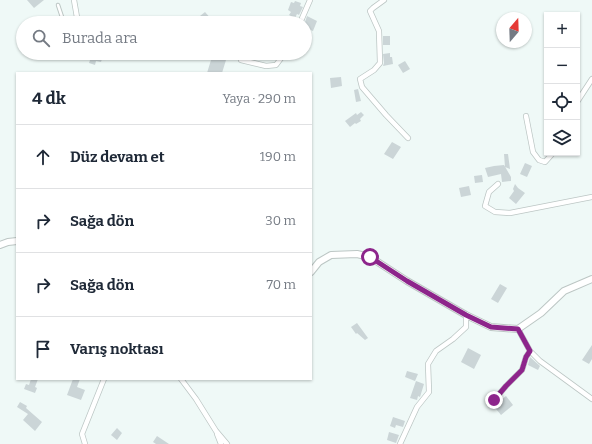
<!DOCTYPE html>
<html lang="tr">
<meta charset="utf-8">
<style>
:root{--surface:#fff;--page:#f6f6f7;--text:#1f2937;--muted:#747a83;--line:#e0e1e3}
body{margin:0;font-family:Bitter,serif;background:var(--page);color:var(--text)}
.controls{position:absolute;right:12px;top:12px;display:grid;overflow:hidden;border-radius:0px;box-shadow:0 1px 3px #0004}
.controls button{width:36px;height:36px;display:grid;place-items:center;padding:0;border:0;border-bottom:1px solid var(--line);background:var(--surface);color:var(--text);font:20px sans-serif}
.compass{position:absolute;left:496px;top:12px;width:36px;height:36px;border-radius:50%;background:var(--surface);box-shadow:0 1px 3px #0004;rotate:19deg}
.stop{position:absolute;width:12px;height:12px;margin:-9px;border:3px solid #8d258b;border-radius:50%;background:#fff}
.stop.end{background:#8d258b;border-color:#fff;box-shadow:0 1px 4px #0008}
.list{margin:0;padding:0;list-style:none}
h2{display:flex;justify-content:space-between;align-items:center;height:52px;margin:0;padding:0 16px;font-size:17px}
h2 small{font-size:13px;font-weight:400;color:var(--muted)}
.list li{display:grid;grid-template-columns:26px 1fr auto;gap:12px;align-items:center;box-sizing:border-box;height:64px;padding:0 16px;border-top:1px solid var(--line)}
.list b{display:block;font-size:15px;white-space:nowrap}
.list em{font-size:13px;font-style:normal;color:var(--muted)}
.icon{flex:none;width:22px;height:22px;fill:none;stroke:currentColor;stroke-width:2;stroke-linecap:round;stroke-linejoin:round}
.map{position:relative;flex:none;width:592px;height:444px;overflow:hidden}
.search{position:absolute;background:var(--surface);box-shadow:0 1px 3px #0004;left:16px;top:16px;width:296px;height:44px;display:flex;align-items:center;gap:10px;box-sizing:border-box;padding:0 14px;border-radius:22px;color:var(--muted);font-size:15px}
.panel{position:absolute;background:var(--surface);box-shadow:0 1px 3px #0004;left:16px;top:72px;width:296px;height:308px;border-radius:0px}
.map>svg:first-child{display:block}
.building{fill:#cbd5d7}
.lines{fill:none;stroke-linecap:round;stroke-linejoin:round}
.service-casing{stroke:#bcc6c4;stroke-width:4.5}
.minor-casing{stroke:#bcc6c4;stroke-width:6}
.tertiary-casing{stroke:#bcc6c4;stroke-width:8}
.service{stroke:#fff;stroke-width:2.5}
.minor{stroke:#fff;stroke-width:4.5}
.tertiary{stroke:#fff;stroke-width:6}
.route{stroke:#8d258b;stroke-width:5}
</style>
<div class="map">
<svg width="592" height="444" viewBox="0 0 592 444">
<rect width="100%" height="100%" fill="#eff9f7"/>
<!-- building -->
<path class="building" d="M27,0H44L34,8Z
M295,1L301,3L300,6L303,7L299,15L297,14L295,18L289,15L291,12L288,10L291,2L294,3Z
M205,12L213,21L211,23H197L195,20Z
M307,16L317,21L313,31L305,28V22Z
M383,36H390V45H383Z
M88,53H104L101,62L96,61L95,65L89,63L90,60L86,58Z
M207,53H217L216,57L226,60L222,73H207L211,60L205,58Z
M390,53V57H392L393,64L383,66L384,63L383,54Z
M405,61L410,69L403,73L398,65Z
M341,77L342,86L331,88L330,78Z
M358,89L361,101L356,102L354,90Z
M361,112L364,115L360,119L361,121L356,124L355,123L350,127L345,121L356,113L357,115Z
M392,142L401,147L393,159L384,154Z
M504,154H508L510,169L505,167Z
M525,163L532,166L527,177L520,174Z
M504,165L511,177V181L502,182L501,174L488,177L485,168L494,166Z
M482,175L483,182L475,183L474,176Z
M515,184L518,188L525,193L516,204L509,198L514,191L513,189Z
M469,186L471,195L461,197L459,188Z
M500,284L507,288L498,303L491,299Z
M357,323L368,338L365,340L357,333L356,334L351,327Z
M592,345V359L589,364L582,360Z
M468,348L481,355L474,369L461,362Z
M530,357L540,366L538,370L528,365Z
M407,371L418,374L415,381L405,377Z
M31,379H38L35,387L37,388L35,393L24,389L26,384L29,385Z
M73,379H80L77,387L85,390L81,400L67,395Z
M416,381L424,384L420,397L418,396L417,400L410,398Z
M506,396L513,405L501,415L492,404L497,403L500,399L501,400Z
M20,402L27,406L26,408L42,422L35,431L23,420L28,414L17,407Z
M393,417L405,421L403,427L396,425L395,428L390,426Z
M117,428L122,433L117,440L111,435Z
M389,432L399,435L396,443L387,440Z
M157,436L169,444H156L153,442Z"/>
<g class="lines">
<defs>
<path id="service" d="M58,5L63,20L66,23"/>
<path id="minor" d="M74,0L78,23
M384,0L373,8L370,11L379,31L380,63L374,70L360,79L362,87L386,115L408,138
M300,23L310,0
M241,60L266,66L276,65L285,53
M577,102L592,79
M526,116L533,152L539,160L545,162L553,153
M498,184L489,192L485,206L495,212L510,213L592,197
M518,329L530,351L540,361L592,399
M181,379L196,399L216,431L227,444
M494,400L506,386L522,370L526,357L530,351
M217,434L221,444
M85,444L82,434L104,379
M400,444L417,407L429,392L428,364L436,351L453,339L466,327V315"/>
<path id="tertiary" d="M0,245L8,242L17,241
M311,272L319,262L331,255L357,254L370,257L407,281L466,315L491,327L518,329L541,313L564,291L592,279"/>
</defs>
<!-- service casing -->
<use href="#service" class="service-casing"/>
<!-- minor casing -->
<use href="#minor" class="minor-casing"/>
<!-- tertiary casing -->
<use href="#tertiary" class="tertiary-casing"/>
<!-- service -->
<use href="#service" class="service"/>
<!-- minor -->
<use href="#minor" class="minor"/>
<!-- tertiary -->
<use href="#tertiary" class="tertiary"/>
</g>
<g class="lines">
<!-- route -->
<path class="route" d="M370,257L407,281L466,315L491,327L518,329L530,351L526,357L522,370L506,386L494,400"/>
</g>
</svg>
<div class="controls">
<button>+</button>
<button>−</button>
<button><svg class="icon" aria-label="locate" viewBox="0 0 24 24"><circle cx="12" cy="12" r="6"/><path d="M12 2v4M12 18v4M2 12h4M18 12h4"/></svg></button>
<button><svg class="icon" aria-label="layers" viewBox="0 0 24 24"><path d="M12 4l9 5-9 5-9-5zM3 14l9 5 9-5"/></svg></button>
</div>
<svg class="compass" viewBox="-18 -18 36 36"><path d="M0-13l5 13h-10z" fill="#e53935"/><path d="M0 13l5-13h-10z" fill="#747a83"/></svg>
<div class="stop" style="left:370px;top:257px"></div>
<div class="stop end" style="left:494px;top:400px"></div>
<div class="search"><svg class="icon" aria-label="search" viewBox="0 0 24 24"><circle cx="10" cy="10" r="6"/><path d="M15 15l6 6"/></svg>Burada ara</div>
<section class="panel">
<h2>4 dk<small>Yaya · 290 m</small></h2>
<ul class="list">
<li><svg class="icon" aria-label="ahead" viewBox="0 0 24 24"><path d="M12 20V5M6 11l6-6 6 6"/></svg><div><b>Düz devam et</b></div><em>190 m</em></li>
<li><svg class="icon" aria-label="right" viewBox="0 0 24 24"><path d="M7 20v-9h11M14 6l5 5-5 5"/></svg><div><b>Sağa dön</b></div><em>30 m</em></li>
<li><svg class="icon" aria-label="right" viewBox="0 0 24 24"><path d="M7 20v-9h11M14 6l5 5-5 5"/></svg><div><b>Sağa dön</b></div><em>70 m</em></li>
<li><svg class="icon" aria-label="arrive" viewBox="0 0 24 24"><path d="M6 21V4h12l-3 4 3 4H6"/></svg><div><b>Varış noktası</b></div></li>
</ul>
</section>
</div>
